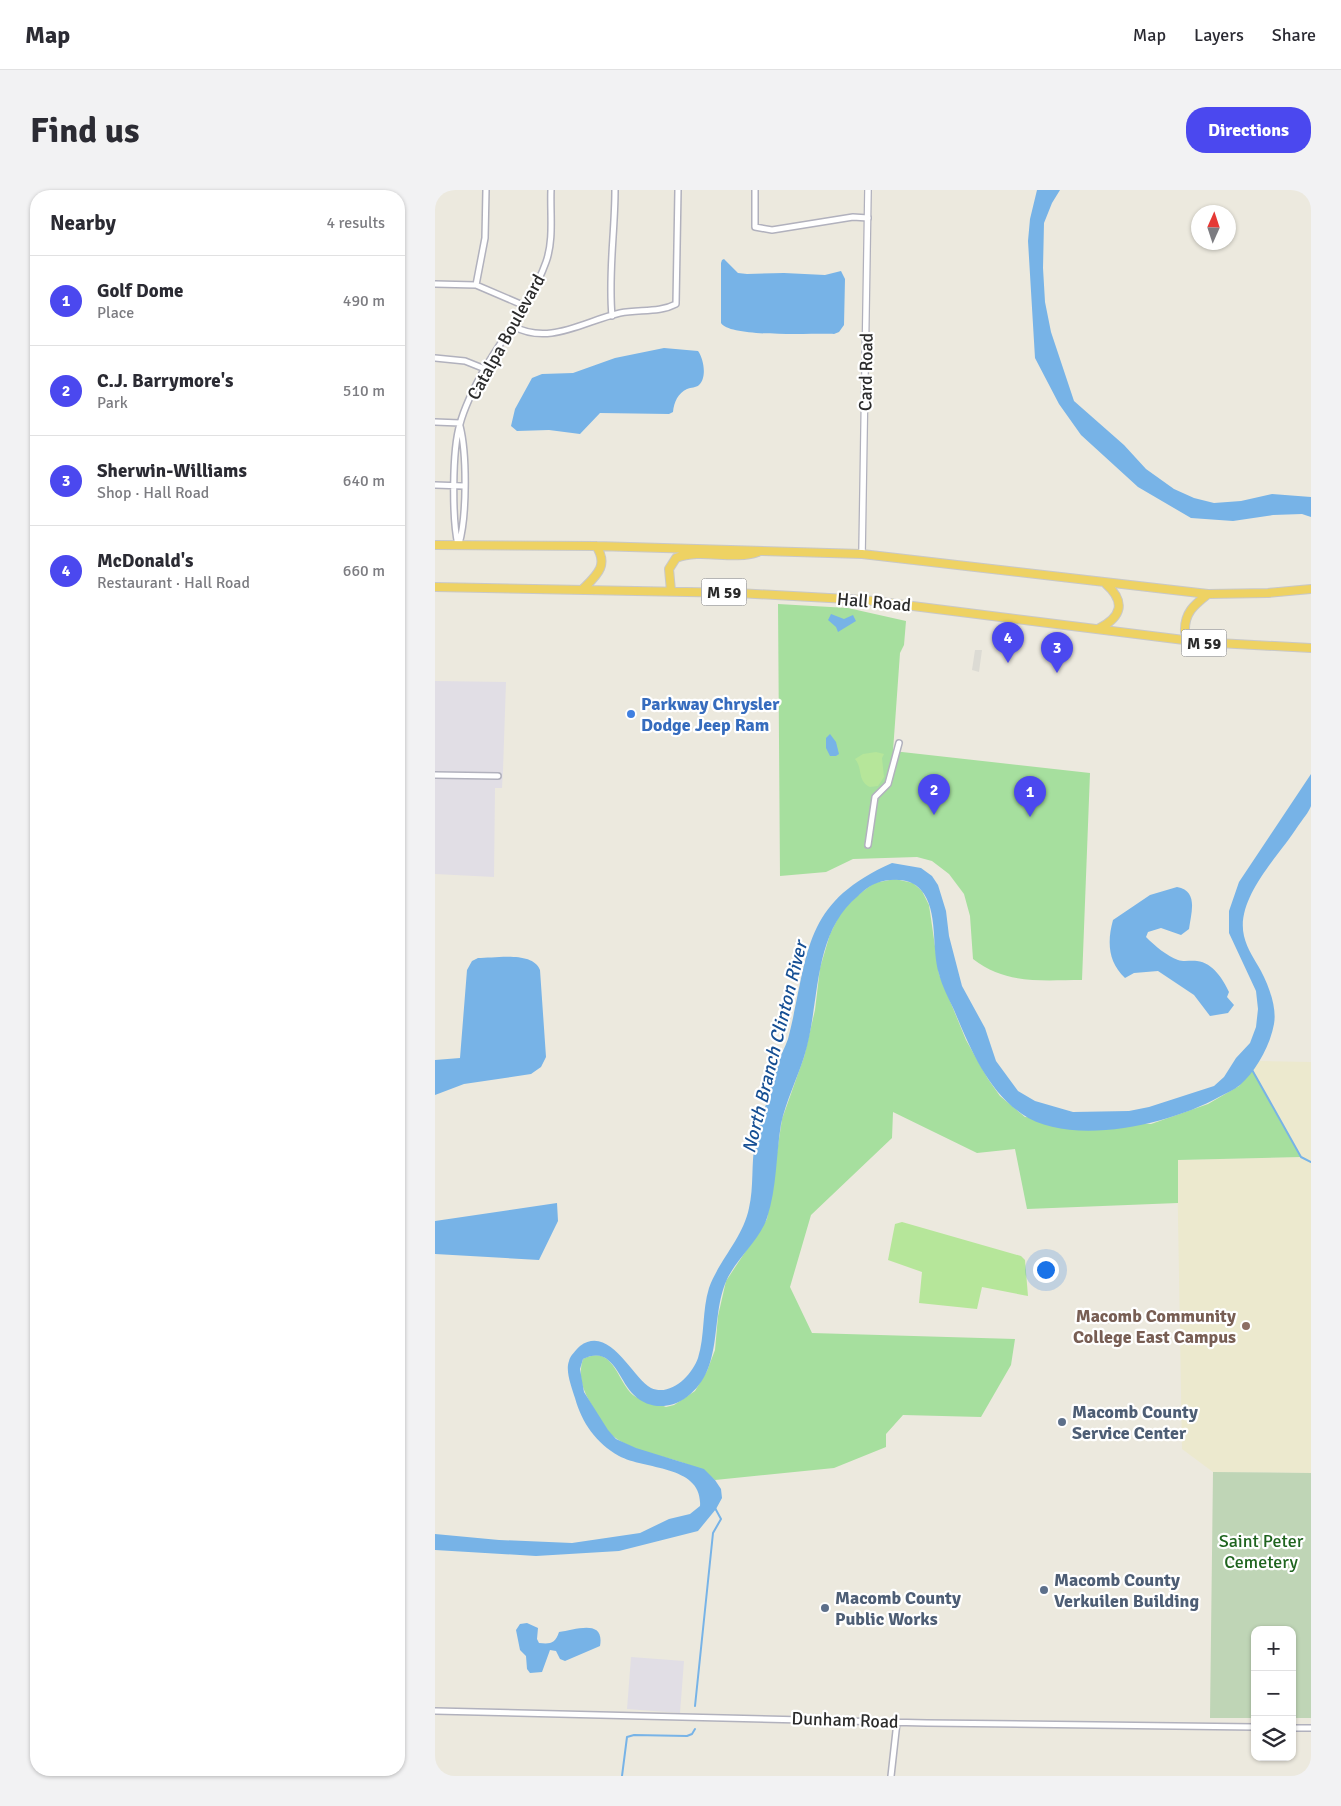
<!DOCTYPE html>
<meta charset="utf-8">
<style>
:root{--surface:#fff;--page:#f2f2f3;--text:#2b2b33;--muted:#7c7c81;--line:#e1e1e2;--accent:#4b48ef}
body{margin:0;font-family:Signika,sans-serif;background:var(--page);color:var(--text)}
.controls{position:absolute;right:15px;bottom:15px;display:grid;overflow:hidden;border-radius:10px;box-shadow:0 1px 4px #0004}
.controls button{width:45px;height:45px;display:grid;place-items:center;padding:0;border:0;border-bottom:1px solid var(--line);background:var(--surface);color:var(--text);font:25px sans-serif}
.compass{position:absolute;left:756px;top:15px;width:45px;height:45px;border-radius:50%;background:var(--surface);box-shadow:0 1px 4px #0004;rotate:3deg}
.you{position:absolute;left:610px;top:1079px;width:18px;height:18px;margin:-12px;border:4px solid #fff;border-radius:50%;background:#1a73e8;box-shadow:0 0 0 8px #1a73e833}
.badge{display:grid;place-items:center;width:32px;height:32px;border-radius:50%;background:var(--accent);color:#fff;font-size:16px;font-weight:700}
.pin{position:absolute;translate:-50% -41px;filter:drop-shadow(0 1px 2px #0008)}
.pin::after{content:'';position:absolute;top:26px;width:18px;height:15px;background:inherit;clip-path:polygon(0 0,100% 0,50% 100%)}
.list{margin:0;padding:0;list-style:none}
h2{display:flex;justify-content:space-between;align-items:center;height:65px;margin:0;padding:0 20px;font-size:21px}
h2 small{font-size:16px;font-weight:400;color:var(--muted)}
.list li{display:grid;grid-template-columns:32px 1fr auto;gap:15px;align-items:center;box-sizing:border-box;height:90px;padding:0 20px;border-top:1px solid var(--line)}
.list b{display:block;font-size:19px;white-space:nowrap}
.list p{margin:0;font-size:16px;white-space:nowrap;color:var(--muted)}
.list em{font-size:16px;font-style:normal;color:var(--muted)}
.icon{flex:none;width:28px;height:28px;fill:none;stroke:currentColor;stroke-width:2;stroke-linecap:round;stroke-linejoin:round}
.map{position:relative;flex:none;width:876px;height:1586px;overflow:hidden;border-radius:20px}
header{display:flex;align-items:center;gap:30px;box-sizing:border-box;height:70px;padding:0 25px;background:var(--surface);border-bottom:1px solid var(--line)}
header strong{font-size:24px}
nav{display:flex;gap:28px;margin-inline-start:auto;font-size:18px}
.intro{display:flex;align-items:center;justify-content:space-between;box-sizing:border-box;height:120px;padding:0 30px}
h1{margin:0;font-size:35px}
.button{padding:12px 22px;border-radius:20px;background:var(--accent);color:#fff;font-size:18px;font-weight:700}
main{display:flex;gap:30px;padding:0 30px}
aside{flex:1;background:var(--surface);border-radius:20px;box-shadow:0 1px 4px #0004}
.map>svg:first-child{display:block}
.industrial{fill:#e1dee5}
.education{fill:#ece9ce}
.green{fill:#a6df9e}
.cemetery{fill:#bfd5b6}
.pitch{fill:#b6e69a}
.plaza{fill:#dcdbd4}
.water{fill:#77b3e7}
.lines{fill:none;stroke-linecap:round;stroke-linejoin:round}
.stream{stroke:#77b3e7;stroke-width:2}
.minor-casing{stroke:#b1b1bd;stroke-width:8}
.tertiary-casing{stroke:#b1b1bd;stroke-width:8}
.trunk-casing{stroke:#c8c8c8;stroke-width:10}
.minor{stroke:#fff;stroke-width:5}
.tertiary{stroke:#fff;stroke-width:5.5}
.trunk{stroke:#eed263;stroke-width:8}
.shop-dot{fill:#3f7fe0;stroke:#fff;stroke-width:2}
.education-dot{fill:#8d6e63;stroke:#fff;stroke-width:2}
.service-dot{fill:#5c6f8a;stroke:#fff;stroke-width:2}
.labels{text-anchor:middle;stroke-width:4.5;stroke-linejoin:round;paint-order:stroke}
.shield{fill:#fff;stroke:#6b6b6b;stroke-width:1}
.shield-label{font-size:16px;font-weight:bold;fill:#2b2b2b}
.street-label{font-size:18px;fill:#2b2b2b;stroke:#fff}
.shop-label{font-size:18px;font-weight:bold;fill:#366cbe;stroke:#fff;text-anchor:start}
.education-label{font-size:18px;font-weight:bold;fill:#785e54;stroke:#fff;text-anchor:end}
.service-label{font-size:18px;font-weight:bold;fill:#4e5e75;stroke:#fff;text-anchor:start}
.park-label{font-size:18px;fill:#1f641f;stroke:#fff}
.water-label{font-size:19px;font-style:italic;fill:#164f94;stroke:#fff}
</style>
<header>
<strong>Map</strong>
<nav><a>Map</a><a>Layers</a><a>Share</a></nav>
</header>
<div class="intro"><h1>Find us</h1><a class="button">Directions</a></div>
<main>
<aside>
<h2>Nearby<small>4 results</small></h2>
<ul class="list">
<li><span class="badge">1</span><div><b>Golf Dome</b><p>Place</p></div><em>490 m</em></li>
<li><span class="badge">2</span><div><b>C.J. Barrymore's</b><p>Park</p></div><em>510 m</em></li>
<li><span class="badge">3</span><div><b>Sherwin-Williams</b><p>Shop · Hall Road</p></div><em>640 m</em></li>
<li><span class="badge">4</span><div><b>McDonald's</b><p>Restaurant · Hall Road</p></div><em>660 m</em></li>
</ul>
</aside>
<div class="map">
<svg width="876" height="1586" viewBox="0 0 876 1586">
<rect width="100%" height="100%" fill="#ece9de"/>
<!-- industrial -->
<path class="industrial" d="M0,491L71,492L68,580L67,598H60L59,687L0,684Z
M196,1467L249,1471L245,1523L192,1519Z"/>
<!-- education -->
<path class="education" d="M825,871L876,872V1283L778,1282L747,1259L742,970L866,967L817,879Z"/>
<!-- green -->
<path class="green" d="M343,414L413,418L471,431L469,455L465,463L458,561L655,583L647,790C606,790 572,795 538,769L535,726L529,704L514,684L497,671L482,667L418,669L391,682L345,686Z
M460,689L478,693L487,701L494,715L504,784L531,850L553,889L565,906L590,927L716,934L773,914L804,896L817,879L866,967L743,970V1013L592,1019L580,959L542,963L458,922L457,948L376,1025L355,1097L377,1143L580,1149L576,1175L546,1227L468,1225L451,1244V1257L399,1278L280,1290C253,1266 212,1269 182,1249C170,1241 162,1225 155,1212C147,1199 143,1184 148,1169C178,1153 182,1191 198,1205C205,1211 221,1213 231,1217L239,1215L260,1201L272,1181L280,1160L283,1126L291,1091L332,1029L347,929L369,867L380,820L385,778L395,744L407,720L423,705L439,693Z"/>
<!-- cemetery -->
<path class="cemetery" d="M778,1282L876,1283V1528H857V1440H820V1528H775Z"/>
<!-- pitch -->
<path class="pitch" d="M441,562L449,564L447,568L449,587L443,596L435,597C422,591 428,578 420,569L428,564Z
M467,1032L586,1066L590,1070L593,1106L547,1097L542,1119L484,1113L487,1082L453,1070L460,1034Z"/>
<!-- plaza -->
<path class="plaza" d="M540,460H547L544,482L537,480Z"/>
<!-- water -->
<path class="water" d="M602,0H625L617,13L609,33L608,78L610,112L616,142L639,211L689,255L711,279L739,299L759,308L779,313L806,311L837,304L876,307V327L867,324L838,325L798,331L756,328L703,297L646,245L624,214L600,168L593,51L595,29Z
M289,69L303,83L312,84L349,83L390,85L406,81L410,89L409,135L404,142L399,144C378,143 295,148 286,133V73L287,70Z
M229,158L263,161C269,169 272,188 264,195C261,198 256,197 252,199C243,203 239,212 238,222L234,224L165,223L145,244L114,240L82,241L76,236L80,219L97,188L107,184L138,183L180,168Z
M396,424L409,429L418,425L421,431L403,442L401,437L393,430Z
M395,544L401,552L404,564L401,566H395L391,558V548Z
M876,584C876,593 876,607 876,616C874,622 867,630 863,636C844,666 800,708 809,746C812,759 820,770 826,781C834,796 842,818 839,834C835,856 821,881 805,895C799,900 791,903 784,907C736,934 636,958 587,924C552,900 535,858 519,820C514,809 507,796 504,784C496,758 504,721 486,700C476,688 456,688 442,693C435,695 428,701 423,706C376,745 386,813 369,867C362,889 351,911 346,934C341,964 342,998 332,1028C324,1052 299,1070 290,1094C275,1133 289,1182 249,1209C234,1219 213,1219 199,1205C183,1190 178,1154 148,1169L145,1179L149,1202L173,1240L181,1249L201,1258L269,1279L280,1290L286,1299L287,1308L281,1319L263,1341L184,1361L101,1366L0,1360V1344L64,1350L137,1353L205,1343L234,1329L255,1324L265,1316C268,1275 210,1280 184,1266C161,1253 147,1233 140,1208C137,1198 130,1181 134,1171C135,1166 141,1160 145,1156C175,1134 197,1188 216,1198C236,1207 257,1185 263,1168C270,1146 267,1120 274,1098C284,1070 308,1048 314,1018C319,997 316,974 320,952C322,939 328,925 332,911C335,899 337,887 342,875C345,866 350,858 353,849C375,764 365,714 457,673L486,678L497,686L503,695L511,721L514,746L527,796L550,838L561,871L583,901L600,911L638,922L694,921L714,917L779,896L789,887L801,868L815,853L821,837L823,819L821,801L794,743V721L804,692Z
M742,697C764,701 756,723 754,739L746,745L726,738L713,742L711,747C720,756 732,766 743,770C749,772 756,770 762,771C778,773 788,789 794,802L792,807L799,815L793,823L775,826L759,805L723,781L699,783L690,788C673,772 672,752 678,730L715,705Z
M43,768C61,768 98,761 105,780L111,867L106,877L96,884L29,894L0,905V870L25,868L32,780L37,771Z
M122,1013L123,1031L104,1070L0,1064V1031Z
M92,1433L103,1438L102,1449L104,1453C115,1454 120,1454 124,1442C140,1440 170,1428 165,1456L130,1471L125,1469L121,1461L115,1460L107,1482L95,1483L92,1479L91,1466L85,1460L81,1440L85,1434Z"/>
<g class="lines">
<!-- stream -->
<path class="stream" d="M816,878L866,967L876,972
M260,1516L278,1343L286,1329L280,1318
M187,1586L192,1547L199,1545L252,1546L257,1544L260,1539"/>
<defs>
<path id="minor" d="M320,0V37L337,40L418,27L433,28
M0,94L41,95L90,116
M41,95L50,48L51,0
M177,126C173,84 180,42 180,0
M78,136C114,156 149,131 185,123C204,119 224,123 241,114L243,0
M0,168L30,171L50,179
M0,232L25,233
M0,295L29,296
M24,354C32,326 32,264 25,236
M23,355C17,329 17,260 25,234C30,215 41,194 50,178C71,143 97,111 111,72C119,50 115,23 116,0
M0,585L63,586
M433,655L440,607L453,594L464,553
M0,1521L492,1533L820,1537
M857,1538H876
M456,1586L462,1532"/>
<path id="tertiary" d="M427,364L433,0"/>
<path id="trunk" d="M0,355L161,356L427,364L773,404L833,403L876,399
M0,397L303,403L430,410L765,452L876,458
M148,399C162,385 174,375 161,356
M236,401L234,379L241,368C267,358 297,371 323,362
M663,439C687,427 691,412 671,394
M759,451L750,442C749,423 759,415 773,404"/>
</defs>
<!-- minor casing -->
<use href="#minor" class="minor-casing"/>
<!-- tertiary casing -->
<use href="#tertiary" class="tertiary-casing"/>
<!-- trunk casing -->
<use href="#trunk" class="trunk-casing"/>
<!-- minor -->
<use href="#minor" class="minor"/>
<!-- tertiary -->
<use href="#tertiary" class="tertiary"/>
<!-- trunk -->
<use href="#trunk" class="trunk"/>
</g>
<!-- markers -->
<circle class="shop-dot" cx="196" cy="524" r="5"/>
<circle class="education-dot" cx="811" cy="1136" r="5"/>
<g class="service-dot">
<circle cx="627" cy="1232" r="5"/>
<circle cx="609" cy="1400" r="5"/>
<circle cx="390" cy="1418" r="5"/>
</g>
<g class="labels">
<!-- shield labels -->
<g class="shield">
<rect x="266.5" y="388.5" width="45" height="27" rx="4"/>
<rect x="746.5" y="439.5" width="45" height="27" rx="4"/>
</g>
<g class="shield-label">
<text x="289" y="408">M 59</text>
<text x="769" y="459">M 59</text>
</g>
<!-- street labels -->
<g class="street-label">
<text transform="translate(71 147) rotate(-61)" y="6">Catalpa Boulevard</text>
<text transform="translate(431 182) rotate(-89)" y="6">Card Road</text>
<text transform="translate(439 412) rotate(5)" y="6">Hall Road</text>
<text transform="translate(410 1530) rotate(2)" y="6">Dunham Road</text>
</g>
<!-- shop labels -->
<g class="shop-label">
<text x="206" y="520">Parkway Chrysler<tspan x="206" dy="21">Dodge Jeep Ram</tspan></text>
</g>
<!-- education labels -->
<g class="education-label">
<text x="801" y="1132">Macomb Community<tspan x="801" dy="21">College East Campus</tspan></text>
</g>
<!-- service labels -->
<g class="service-label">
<text x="637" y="1228">Macomb County<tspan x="637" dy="21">Service Center</tspan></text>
<text x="619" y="1396">Macomb County<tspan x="619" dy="21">Verkuilen Building</tspan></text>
<text x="400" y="1414">Macomb County<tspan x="400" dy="21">Public Works</tspan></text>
</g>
<!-- park labels -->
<g class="park-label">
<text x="826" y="1357">Saint Peter<tspan x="826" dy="21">Cemetery</tspan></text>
</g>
<!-- water labels -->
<g class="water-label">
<text transform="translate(339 857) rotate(-76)" y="7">North Branch Clinton River</text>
</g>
</g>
</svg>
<div class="controls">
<button>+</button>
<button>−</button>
<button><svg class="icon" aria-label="layers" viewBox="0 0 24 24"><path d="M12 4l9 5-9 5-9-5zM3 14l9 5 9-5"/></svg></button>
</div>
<svg class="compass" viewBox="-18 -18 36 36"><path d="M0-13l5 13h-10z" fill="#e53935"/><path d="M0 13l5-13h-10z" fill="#7c7c81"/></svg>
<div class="you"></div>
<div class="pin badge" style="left:595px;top:627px">1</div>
<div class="pin badge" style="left:499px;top:625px">2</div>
<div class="pin badge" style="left:622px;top:483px">3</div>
<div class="pin badge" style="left:573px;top:473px">4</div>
</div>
</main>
